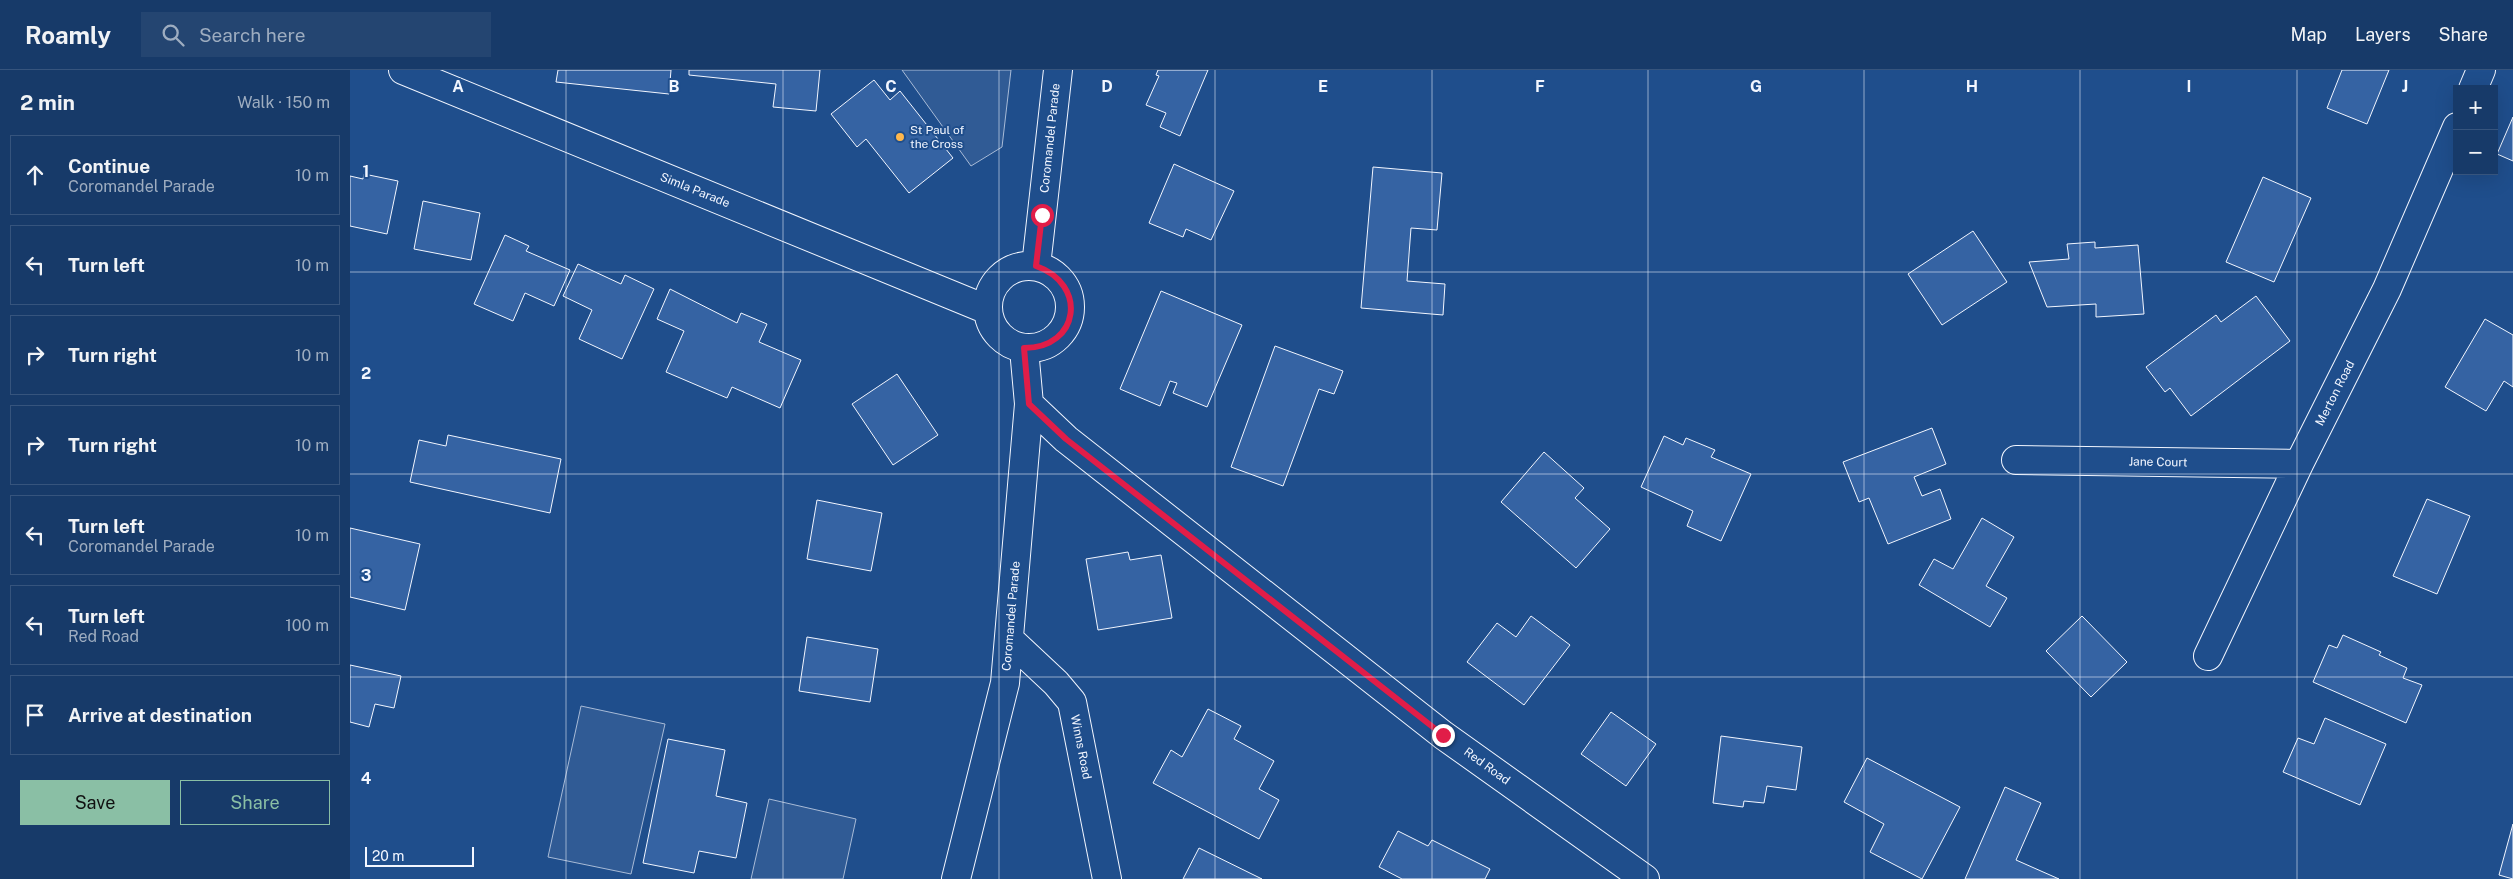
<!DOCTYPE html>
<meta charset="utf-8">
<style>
:root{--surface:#173a69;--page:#244571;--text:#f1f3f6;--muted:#9eadc0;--line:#36547d;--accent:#8abfa5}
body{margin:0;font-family:"Public Sans",sans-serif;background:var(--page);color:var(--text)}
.controls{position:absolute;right:15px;top:15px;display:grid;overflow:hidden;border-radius:0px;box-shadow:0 5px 20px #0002}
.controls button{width:45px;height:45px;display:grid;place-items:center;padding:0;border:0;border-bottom:1px solid var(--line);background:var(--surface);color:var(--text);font:25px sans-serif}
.scale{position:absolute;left:15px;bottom:12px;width:109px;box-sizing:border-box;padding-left:5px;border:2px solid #f2f6ff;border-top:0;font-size:14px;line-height:18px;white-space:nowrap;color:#f2f6ff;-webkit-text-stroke:4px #1f4e8c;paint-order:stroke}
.stop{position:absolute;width:15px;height:15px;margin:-11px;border:4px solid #e11d48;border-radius:50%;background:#fff}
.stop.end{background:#e11d48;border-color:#fff;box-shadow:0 1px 5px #0008}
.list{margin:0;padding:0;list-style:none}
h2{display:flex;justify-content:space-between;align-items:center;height:65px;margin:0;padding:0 20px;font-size:21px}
h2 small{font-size:16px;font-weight:400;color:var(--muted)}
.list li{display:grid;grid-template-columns:32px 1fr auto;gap:15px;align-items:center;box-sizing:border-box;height:80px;margin:0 10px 10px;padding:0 10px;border:1px solid var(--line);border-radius:0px}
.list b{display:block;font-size:19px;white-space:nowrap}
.list p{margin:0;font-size:16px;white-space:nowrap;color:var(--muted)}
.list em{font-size:16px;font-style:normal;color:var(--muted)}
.actions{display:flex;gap:10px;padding:15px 20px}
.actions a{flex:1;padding:11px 0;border:1px solid var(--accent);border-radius:0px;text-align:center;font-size:18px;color:var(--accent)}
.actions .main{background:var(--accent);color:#111}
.icon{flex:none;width:28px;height:28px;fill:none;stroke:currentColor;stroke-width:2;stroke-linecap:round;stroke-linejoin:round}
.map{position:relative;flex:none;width:2163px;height:809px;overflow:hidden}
header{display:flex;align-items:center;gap:30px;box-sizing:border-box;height:70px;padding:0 25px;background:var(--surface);border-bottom:1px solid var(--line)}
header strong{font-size:24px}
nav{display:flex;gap:28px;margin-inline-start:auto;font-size:18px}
.search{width:350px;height:45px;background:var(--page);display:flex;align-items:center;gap:12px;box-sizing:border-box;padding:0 18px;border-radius:0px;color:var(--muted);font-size:19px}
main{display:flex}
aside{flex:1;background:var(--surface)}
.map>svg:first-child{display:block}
.built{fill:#305b95;stroke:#a8bbd7}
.building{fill:#3563a3;stroke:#f2f6ff}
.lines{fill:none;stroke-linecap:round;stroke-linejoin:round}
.minor-casing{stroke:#f2f6ff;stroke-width:30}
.minor{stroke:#1f4e8c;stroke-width:28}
.route{stroke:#e11d48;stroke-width:6}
.grid{fill:none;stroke:#f2f6ff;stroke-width:1;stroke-opacity:0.55}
.poi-dot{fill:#ffb74d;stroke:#1f4e8c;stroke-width:2}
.labels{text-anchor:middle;stroke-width:4;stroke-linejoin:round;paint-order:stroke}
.poi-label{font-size:12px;fill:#f2f6ff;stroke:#1f4e8c;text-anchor:start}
.street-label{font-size:12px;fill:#f2f6ff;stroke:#1f4e8c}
.grid-label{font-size:16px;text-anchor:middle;font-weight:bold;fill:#f2f6ff;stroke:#1f4e8c;stroke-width:4;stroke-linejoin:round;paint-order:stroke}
</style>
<header>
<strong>Roamly</strong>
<div class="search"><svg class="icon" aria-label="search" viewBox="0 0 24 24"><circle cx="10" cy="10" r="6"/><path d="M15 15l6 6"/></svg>Search here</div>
<nav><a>Map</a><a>Layers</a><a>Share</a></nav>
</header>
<main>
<aside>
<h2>2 min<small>Walk · 150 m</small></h2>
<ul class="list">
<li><svg class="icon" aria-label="ahead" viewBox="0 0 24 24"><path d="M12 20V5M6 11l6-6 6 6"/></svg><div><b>Continue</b><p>Coromandel Parade</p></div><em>10 m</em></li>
<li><svg class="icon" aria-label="left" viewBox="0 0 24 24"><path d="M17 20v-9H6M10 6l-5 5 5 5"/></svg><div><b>Turn left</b></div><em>10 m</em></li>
<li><svg class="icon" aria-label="right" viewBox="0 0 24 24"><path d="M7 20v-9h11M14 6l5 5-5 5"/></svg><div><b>Turn right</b></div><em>10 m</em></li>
<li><svg class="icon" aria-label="right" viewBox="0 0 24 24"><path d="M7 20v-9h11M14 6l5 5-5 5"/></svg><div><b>Turn right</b></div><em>10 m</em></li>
<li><svg class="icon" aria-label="left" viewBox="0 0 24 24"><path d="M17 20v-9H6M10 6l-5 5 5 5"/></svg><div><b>Turn left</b><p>Coromandel Parade</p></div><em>10 m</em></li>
<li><svg class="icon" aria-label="left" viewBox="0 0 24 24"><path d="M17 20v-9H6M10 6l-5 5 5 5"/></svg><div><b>Turn left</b><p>Red Road</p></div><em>100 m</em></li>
<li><svg class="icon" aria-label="arrive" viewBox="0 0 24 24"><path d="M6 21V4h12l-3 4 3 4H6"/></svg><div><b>Arrive at destination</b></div></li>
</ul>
<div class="actions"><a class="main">Save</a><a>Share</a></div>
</aside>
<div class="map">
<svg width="2163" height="809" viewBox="0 0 2163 809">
<rect width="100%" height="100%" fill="#1f4e8c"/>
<!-- built -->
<path class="built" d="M552,0H661L652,77L621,96Z
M231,636L315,654L281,804L198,787Z
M419,729L506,749L493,809H401Z"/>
<!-- building -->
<path class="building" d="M208,0H321L319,24L206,12Z
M339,0H470L466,41L423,37L426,14L339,5Z
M808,0H858L830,66L810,57L816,43L796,35L809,6L806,5Z
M1992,0H2039L2017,54L1977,38Z
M524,10L540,30L550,21L603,88L559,123L516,69L507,77L481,44Z
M2163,47V91L2147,84Z
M824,94L884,121L861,170L836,159L833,167L799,153Z
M1023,97L1092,103L1087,160L1061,158L1057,211L1095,214L1093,245L1011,238Z
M14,104L48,111L37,164L0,156V106L13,109Z
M1913,107L1961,128L1924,212L1876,192Z
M73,131L130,143L121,190L64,179Z
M1623,161L1657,212L1592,255L1558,204Z
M155,165L179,176L176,181L220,200L204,236L175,223L163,251L124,234Z
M1745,172V178L1788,175L1794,244L1746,247V234L1697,237L1679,192L1719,189L1717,174Z
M228,194L271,214L275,205L304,219L272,289L229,269L242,240L213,226Z
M320,219L387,253L391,243L417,254L409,272L451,290L430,338L382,317L377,328L316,302L334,261L307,249Z
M811,221L892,255L857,337L823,323L827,313L820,311L810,336L770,319Z
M1906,226L1940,271L1841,346L1820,318L1815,322L1796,297L1866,245L1871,252Z
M2135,249L2163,265V317L2154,311L2136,341L2095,317Z
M925,276L993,301L984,324L969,319L933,416L881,397Z
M547,304L588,365L543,395L502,334Z
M1582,358L1596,394L1564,407L1572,426L1590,419L1601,449L1538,474L1519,428L1509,432L1493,392Z
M98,365L211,389L200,443L60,412L69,370L96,376Z
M1314,366L1333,375L1336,368L1365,380L1361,387L1401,404L1371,471L1337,456L1343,441L1291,417Z
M1194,382L1234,418L1225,428L1260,459L1226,498L1151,432Z
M2077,429L2120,446L2087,524L2043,506Z
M467,430L532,443L521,501L457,489Z
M1632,448L1664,467L1636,516L1657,528L1640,557L1569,515L1584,489L1603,499Z
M0,458L70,474L55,540L0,527Z
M778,482L780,490L811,485L822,548L748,560L736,489Z
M1181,546L1220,575L1174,635L1117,592L1147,553L1166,567Z
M1732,546L1777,592L1741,627L1696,581Z
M1993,565L2031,582L2029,585L2057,598L2053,608L2072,615L2056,653L1963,612L1979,575L1987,578Z
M457,567L528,579L520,632L449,621Z
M0,595L51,606L44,638L25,634L19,657L0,652Z
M858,639L891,656L884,669L924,691L909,719L929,730L909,769L803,713L821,680L832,687Z
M1261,642L1306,674L1276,716L1231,684Z
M1975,648L2036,674L2010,735L1933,702L1948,668L1964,674Z
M1371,666L1452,677L1446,720L1417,716L1414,733L1394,731L1393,737L1363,733Z
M318,669L375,680L366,726L397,733L386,788L349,781L344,803L293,793Z
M1517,688L1610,737L1572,809L1520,782L1534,754L1494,732Z
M1655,717L1691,733L1666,790L1709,809H1615Z
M2163,754V809L2149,805Z
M1048,761L1078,776L1082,770L1140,799L1135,809H1052L1029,797Z
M849,778L912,809H833Z"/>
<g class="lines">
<defs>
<path id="minor" d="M53,0L638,240
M2123,19L2131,0
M638 237a41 41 0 1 1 82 0a41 41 0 1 1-82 0Z
M686,196L708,0
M679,334L716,369L1093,665L1295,809
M1666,390L1949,394
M659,569L706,613L722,632L757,809
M1858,586L1949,394L2037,219L2107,57
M606,809L655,613L679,334L674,279"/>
</defs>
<!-- minor casing -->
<use href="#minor" class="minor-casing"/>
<!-- minor -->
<use href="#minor" class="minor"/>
</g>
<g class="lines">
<!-- route -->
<path class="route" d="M692,145L686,196C738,214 730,278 674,278L679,334L716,369L1093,665"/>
</g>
<!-- grid -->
<path class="grid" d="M216,0V809M433,0V809M649,0V809M865,0V809M1082,0V809M1298,0V809M1514,0V809M1730,0V809M1947,0V809M0,202H2163M0,404H2163M0,607H2163"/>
<!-- markers -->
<circle class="poi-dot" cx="550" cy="67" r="5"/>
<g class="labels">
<!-- poi labels -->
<g class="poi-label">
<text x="560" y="64">St Paul of<tspan x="560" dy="14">the Cross</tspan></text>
</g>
<!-- street labels -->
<g class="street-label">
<text transform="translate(700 68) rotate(-84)" y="4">Coromandel Parade</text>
<text transform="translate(345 120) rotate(22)" y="4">Simla Parade</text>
<text transform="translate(1985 323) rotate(-63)" y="4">Merton Road</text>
<text transform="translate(1808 392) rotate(1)" y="4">Jane Court</text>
<text transform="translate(661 546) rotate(-85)" y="4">Coromandel Parade</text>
<text transform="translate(731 677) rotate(79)" y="4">Winns Road</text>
<text transform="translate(1137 696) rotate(36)" y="4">Red Road</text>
</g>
</g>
<g class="grid-label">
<text x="108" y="22">A</text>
<text x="324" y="22">B</text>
<text x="541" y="22">C</text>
<text x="757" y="22">D</text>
<text x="973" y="22">E</text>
<text x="1190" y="22">F</text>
<text x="1406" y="22">G</text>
<text x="1622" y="22">H</text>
<text x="1839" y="22">I</text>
<text x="2055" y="22">J</text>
<text x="16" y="107">1</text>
<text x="16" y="309">2</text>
<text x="16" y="511">3</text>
<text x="16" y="714">4</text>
</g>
</svg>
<div class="controls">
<button>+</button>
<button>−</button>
</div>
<div class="scale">20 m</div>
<div class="stop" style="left:692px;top:145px"></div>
<div class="stop end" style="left:1093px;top:665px"></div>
</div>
</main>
